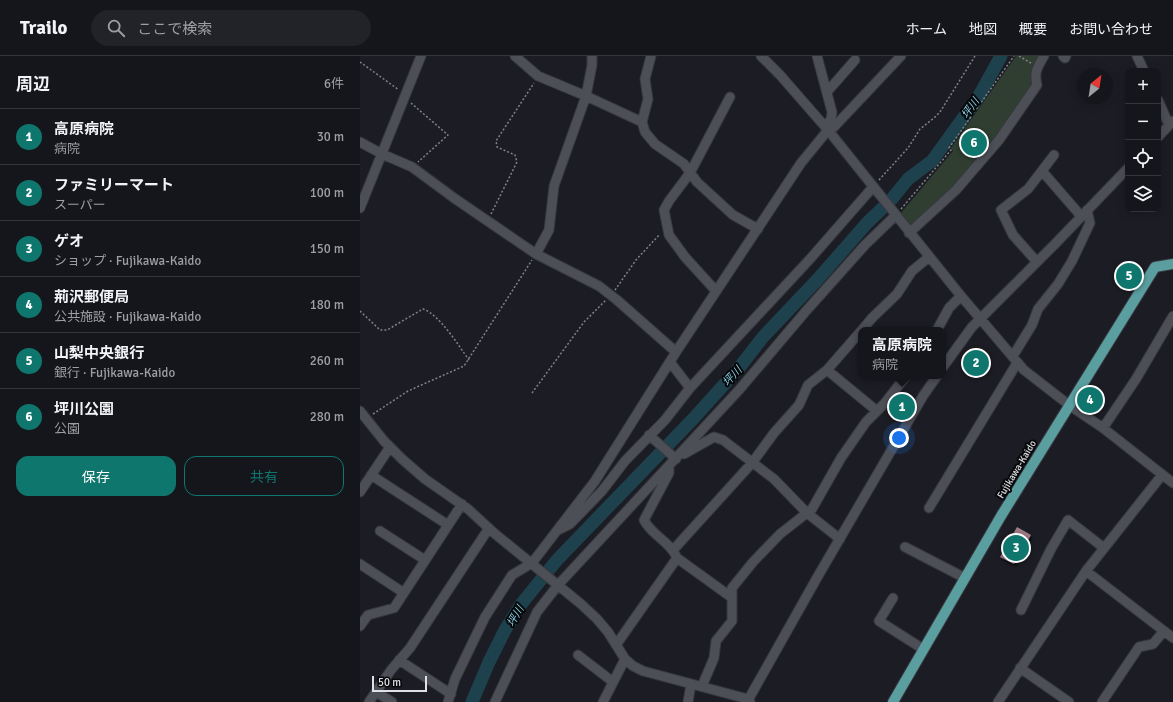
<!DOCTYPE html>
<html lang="ja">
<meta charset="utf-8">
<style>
:root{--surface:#15161b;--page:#222328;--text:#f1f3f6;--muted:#9d9fa3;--line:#34353a;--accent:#0f766e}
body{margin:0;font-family:Signika,"Noto Sans JP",sans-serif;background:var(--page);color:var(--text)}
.controls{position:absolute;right:12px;top:12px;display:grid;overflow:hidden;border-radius:8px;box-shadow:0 2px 10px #0003}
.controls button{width:36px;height:36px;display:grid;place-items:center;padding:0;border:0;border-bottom:1px solid var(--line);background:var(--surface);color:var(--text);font:20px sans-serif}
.compass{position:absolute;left:717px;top:12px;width:36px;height:36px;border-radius:50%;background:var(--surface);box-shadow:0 2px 10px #0003;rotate:30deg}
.scale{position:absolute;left:12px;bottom:10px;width:55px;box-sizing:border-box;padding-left:4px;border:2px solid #e0e1e6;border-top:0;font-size:11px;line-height:14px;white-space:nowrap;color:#e0e1e6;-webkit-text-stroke:3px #07080a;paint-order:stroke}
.you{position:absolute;left:539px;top:382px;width:14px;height:14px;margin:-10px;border:3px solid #fff;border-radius:50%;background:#1a73e8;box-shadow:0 0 0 6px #1a73e833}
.badge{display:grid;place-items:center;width:26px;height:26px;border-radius:50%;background:var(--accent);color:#fff;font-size:13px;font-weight:700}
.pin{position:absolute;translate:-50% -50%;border:2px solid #fff;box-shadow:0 1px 4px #0006}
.popup{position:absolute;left:498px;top:271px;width:88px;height:52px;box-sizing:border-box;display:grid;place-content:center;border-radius:8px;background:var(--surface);filter:drop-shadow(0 1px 3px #0005);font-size:13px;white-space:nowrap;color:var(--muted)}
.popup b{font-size:15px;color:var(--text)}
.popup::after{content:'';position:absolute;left:50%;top:100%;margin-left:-8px;border:8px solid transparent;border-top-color:var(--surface)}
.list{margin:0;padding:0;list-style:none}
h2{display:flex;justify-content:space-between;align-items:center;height:52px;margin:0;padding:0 16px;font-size:17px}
h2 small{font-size:13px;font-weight:400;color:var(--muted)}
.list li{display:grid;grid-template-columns:26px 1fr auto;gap:12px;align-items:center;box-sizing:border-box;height:56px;padding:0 16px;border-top:1px solid var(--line)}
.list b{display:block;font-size:15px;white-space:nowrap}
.list p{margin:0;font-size:13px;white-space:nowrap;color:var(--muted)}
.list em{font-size:13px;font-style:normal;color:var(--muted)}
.actions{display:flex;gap:8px;padding:12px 16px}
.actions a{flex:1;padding:9px 0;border:1px solid var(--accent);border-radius:12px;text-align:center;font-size:14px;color:var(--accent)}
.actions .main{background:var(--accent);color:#fff}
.icon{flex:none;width:22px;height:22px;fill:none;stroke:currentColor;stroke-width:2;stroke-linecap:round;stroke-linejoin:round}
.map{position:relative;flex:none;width:813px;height:646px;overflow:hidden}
header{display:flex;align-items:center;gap:24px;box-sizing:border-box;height:56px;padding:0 20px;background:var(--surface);border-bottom:1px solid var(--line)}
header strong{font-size:19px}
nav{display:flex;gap:22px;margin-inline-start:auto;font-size:14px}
.search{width:280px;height:36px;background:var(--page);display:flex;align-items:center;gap:10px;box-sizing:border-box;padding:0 14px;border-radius:22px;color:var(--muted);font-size:15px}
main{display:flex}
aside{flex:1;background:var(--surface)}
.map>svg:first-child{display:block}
.green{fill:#2f3e31}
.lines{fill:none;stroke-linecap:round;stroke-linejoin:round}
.river{stroke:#1e424d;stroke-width:13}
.building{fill:#9f7c87;filter:url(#shadow)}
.minor-casing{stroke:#37373d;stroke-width:11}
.major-casing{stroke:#37373d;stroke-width:12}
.path{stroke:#818288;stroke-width:1.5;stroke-dasharray:2 2;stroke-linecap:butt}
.minor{stroke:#4d4f57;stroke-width:9}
.major{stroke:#5a9ea0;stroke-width:10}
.labels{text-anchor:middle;stroke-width:4;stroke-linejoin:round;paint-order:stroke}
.street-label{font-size:10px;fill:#e0e1e6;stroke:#07080a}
.water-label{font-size:11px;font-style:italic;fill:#89cfe3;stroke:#07080a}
</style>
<header>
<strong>Trailo</strong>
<div class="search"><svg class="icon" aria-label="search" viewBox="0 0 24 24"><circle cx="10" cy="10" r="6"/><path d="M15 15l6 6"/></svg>ここで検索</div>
<nav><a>ホーム</a><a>地図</a><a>概要</a><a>お問い合わせ</a></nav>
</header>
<main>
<aside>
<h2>周辺<small>6件</small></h2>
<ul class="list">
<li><span class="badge">1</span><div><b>高原病院</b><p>病院</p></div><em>30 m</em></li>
<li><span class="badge">2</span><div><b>ファミリーマート</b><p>スーパー</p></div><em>100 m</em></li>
<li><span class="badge">3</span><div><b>ゲオ</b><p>ショップ · Fujikawa-Kaido</p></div><em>150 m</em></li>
<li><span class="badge">4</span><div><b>荊沢郵便局</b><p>公共施設 · Fujikawa-Kaido</p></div><em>180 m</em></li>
<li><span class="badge">5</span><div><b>山梨中央銀行</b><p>銀行 · Fujikawa-Kaido</p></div><em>260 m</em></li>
<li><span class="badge">6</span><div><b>坪川公園</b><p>公園</p></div><em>280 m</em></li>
</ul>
<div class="actions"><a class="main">保存</a><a>共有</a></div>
</aside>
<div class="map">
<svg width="813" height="646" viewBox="0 0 813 646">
<defs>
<filter id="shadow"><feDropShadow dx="1.5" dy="2.5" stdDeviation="1" flood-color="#0009"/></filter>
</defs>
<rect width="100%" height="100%" fill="#1c1d24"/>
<!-- green -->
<path class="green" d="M656,0H682L674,27L620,104L552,173L540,158L593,95L591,92Z"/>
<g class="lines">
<!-- river -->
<path class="river" d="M112,646L129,606L145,574L162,547L197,504L333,363L379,312L403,281L458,223L507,167L531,144L548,123L572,105L619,40L641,0"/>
</g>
<!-- building -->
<path class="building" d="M763,207L781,222L774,232L755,217Z
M726,336L740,345L735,352L722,343Z
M657,471L671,479L654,508L640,501Z"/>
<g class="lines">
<defs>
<path id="minor" d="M155,0L178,20L226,40L282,66L285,76L295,88L324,108L337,126L373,159L398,173
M401,0L420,19L468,74L601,240L664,314L709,349L743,372L813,427
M457,0L472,56L471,63L465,71
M703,0L705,2L706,0
M777,0L784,15
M467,36L495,4
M798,44L809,69
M282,66L288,43L285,23L291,0
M798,81L813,65
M0,86L22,98L52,111L94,142L176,198L239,230L257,244L316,296
M682,115L721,160
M0,152L61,0
M549,177L596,134L639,84L677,29C674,16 677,12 684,0
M176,198L189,174L194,130L226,40L232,9V0
M677,206L653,179L641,154L668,133L694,99
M356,235L325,201L309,179L304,154L309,145L330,117L370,41
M502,274L512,262L537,238L552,215L569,201
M577,274L589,252L601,240
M653,300L672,269L678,253L698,228L712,205L730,167L727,154
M310,306L330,332
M583,311L612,271L695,188L768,112
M467,314L517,355
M0,355L24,385L42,403L65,423L108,453L134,477L221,548L237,563L248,576L265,603L273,610L283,615L388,643L390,646
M743,372L776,323L813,260
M289,379L316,403
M324,398L354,381L363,384L414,423L447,457L480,483
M309,412V417L284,464C292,480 310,485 317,502L371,541
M11,419L88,469
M0,436L30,391
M569,452L657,307
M198,474L210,468L242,435L265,405L305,364L330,332L450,203L513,131
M20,475L65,504
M545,491L605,522
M314,493L392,407L414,377L439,349L448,329L467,314L501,275
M0,508L44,537
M726,515L813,582
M533,542L519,565L563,593
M661,554L691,493L708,464L744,492
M0,570L8,559L34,552L102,448
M256,589L317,502
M218,599L253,626
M39,604L91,638
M660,612L709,646
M342,630L354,602L356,585L372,565V532L393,506L420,478L452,453L481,402L506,366L525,347L546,320
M16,636L32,646
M9,646L31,614L50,592L129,472
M88,646L95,623L125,561L152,519L172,507L235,425L316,296L441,107L468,74L474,71L541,0
M135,646L177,556L198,529L379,334L446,255L505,189L535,160
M243,646L265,603
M328,646L331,628
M387,646L458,520L563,340L577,320
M638,646L726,515L802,419
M742,646L779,591L793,588L804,575"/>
<path id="major" d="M533,646L641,460L795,211L813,208"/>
</defs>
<!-- minor casing -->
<use href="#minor" class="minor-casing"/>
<!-- major casing -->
<use href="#major" class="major-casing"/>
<!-- path -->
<path class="path" d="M659,0L671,7
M0,6L39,34
M51,47L88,79L58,106
M519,124L548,92L560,73L574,62L580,56L615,0
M541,153L591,94L589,92L654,0
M131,158L157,106L155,99L137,91L136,85L174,27
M255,234L276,204L300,178
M0,255L20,274H27L63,253C80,259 98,289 109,304
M172,337L224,266L246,244
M13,358L48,335L104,310L172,204"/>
<!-- minor -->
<use href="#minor" class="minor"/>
<!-- major -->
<use href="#major" class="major"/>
</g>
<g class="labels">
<!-- street labels -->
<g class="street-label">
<text transform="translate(656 413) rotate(-59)" y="4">Fujikawa-Kaido</text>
</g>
<!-- water labels -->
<g class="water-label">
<text transform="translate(610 52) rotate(-55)" y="4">坪川</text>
<text transform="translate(372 320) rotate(-48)" y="4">坪川</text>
<text transform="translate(155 560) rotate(-60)" y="4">坪川</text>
</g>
</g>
</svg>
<div class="controls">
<button>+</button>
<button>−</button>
<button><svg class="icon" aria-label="locate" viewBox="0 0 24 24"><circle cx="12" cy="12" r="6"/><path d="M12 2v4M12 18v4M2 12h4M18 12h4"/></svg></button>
<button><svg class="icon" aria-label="layers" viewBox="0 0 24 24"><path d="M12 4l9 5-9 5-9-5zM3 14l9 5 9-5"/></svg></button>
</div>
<svg class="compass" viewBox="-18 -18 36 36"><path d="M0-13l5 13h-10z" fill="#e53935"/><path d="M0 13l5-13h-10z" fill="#9d9fa3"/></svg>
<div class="scale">50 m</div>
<div class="you"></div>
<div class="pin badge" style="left:542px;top:351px">1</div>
<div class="popup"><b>高原病院</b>病院</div>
<div class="pin badge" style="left:616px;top:307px">2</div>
<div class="pin badge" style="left:656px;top:492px">3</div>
<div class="pin badge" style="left:730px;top:344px">4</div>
<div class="pin badge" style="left:769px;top:220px">5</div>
<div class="pin badge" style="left:614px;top:87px">6</div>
</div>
</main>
